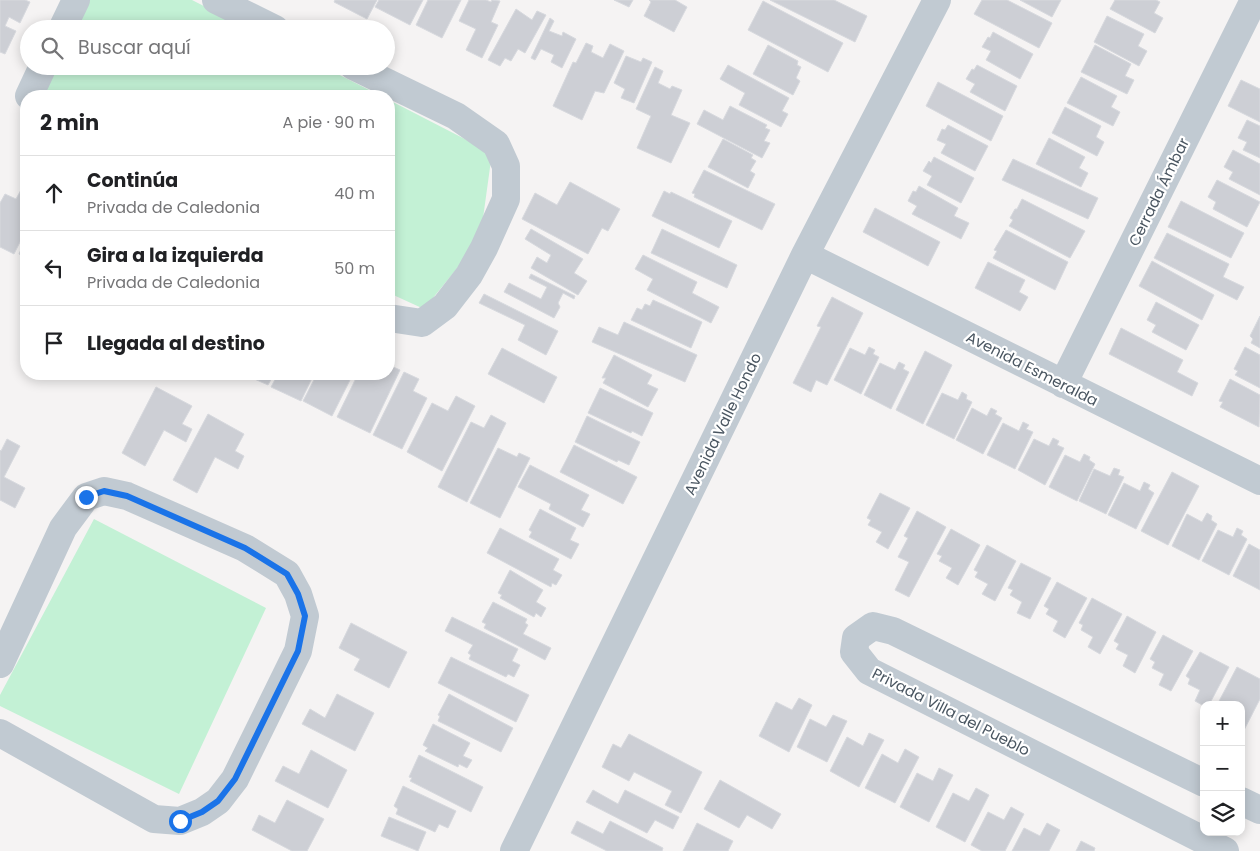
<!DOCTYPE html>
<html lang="es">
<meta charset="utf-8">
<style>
:root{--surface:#fff;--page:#f6f6f6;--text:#202124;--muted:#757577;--line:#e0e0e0}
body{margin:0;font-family:Poppins,sans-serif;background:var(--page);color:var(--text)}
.controls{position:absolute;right:15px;bottom:15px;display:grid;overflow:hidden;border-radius:10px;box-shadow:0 2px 12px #0003}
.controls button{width:45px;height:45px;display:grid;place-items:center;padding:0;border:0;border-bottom:1px solid var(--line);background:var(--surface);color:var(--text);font:25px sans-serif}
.stop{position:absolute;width:15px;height:15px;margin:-11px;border:4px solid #1a73e8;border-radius:50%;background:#fff}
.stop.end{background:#1a73e8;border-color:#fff;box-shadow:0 1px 5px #0008}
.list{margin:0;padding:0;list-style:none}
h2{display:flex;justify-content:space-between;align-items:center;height:65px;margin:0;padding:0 20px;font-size:21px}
h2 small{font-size:16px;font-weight:400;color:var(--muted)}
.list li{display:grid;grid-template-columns:32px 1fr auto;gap:15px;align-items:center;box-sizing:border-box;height:75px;padding:0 20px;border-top:1px solid var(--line)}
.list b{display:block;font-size:19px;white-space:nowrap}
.list p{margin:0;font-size:16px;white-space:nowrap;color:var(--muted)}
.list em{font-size:16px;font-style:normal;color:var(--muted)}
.icon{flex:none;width:28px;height:28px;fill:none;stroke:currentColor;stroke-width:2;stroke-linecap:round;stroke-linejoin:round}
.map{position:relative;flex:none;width:1260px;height:851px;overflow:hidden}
.search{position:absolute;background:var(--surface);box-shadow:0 2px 12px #0003;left:20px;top:20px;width:375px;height:55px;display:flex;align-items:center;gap:12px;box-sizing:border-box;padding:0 18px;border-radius:28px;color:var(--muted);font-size:19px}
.panel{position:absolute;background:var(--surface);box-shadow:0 2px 12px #0003;left:20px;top:90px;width:375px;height:290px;border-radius:20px}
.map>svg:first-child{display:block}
.green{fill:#c3f1d5}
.building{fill:#cdcfd5;stroke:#d7d9de}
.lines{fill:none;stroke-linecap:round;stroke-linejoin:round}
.minor{stroke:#c1cad2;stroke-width:28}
.route{stroke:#1a73e8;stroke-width:6}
.labels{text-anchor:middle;stroke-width:4.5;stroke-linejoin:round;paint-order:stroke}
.street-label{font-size:15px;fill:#4a5661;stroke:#fff}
</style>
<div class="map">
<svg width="1260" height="851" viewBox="0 0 1260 851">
<rect width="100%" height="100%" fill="#f5f3f3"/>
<!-- green -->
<path class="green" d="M89,0H192L249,29H74Z
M55,66H322L381,96H40Z
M389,100L492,153L480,240L424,309L389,293Z
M94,519L266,608L179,794L0,706V695Z"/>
<!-- building -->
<path class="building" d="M0,0H25L30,2L20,23L9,17L5,26L16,31L5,54L0,52Z
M335,0H377L367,19L334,2Z
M379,0H423L410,25L375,7Z
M428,0H461L442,38L416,25Z
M469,0H486L491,2L492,0L500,1L491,22L498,25L482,58L466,50L476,29L459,21Z
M614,0H633L629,7Z
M649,0H675L687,7L674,32L644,16L651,2Z
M770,0H834L867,16L855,42Z
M982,0H1007L1052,23L1039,48L974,14Z
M1020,0H1061L1052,17Z
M1115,0H1156L1160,2L1154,13L1163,18L1155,33L1110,9Z
M763,1L843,43L828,72L748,30Z
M516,9L532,20L537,11L546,15L525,53L518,49L511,61L505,58L500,66L488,60Z
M1107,16L1144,34L1138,46L1147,51L1139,66L1094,42Z
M550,18L554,21L549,31L562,36L563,32L576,39L562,68L551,62L554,55L541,49L535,60L531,58Z
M993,32L1033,54L1020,79L986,60L991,51L982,47L988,37L990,38Z
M586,43L593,46L591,52L603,58L610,44L624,51L604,93L595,91L582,120L553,106L573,62L576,63Z
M768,45L798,61L797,65L801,67L796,78L800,81L793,95L753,74Z
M1095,45L1131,64L1125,76L1134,80L1127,94L1081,72Z
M626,56L641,62L643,58L652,62L634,103L621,98L625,89L614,83Z
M728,65L789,98L782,111L788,114L781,127L739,105L745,93L720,79Z
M977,65L1017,86L1005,111L970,92L975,84L966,79L972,69L974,70Z
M655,67L663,71L658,83L670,89L672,86L682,90L671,115L690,123L671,163L637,148L651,116L636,109Z
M1081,77L1117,96L1111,107L1120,112L1113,126L1067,103Z
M1241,80L1260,89V122L1228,106Z
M938,82L1003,116L991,141L926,106Z
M730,106L767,125L765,128L770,130L764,141L770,143L762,158L697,124L704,110L723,120Z
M1065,107L1101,126L1096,137L1104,142L1097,156L1052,133Z
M1247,120L1260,126V158L1243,150L1247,142L1238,138Z
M948,125L988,146L975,171L941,153L946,144L937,140L942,129L945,130Z
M1049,138L1085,157L1079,168L1088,173L1081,187L1036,164Z
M723,139L753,155L751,158L756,161L750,171L755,174L748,188L708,167Z
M1233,150L1260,164V195L1229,179L1233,172L1224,167Z
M934,157L974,178L961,203L927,185L932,176L923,171L929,161L931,163Z
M1013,159L1098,198L1088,219L1002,180Z
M704,170L775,204L762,230L694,197L695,194L692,193Z
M1217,180L1260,202L1247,227L1213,209L1216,202L1208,197Z
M570,182L620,209L608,231L602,228L588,254L522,219L535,193L557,205Z
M919,186L958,208L954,216L969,223L961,239L912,214L917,206L908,201L913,191L916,192Z
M22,188L26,190V230L14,254L0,247V203L5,194L16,199Z
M664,191L670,194L671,192L732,221L719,248L652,216Z
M1022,199L1085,231L1070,258L1009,226L1013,220L1010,218L1015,209H1017Z
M1181,201L1244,233L1231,258L1168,227Z
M875,208L940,242L928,266L863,232Z
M531,229L583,259L574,273L587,281L578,295L531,268L537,257L547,263L551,255L525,239Z
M662,229L737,265L727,288L651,253Z
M1006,230L1068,262L1055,290L993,258L997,251L994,250Z
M1167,233L1229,264L1223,277L1244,287L1237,300L1154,258Z
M26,238V258L19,254Z
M643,255L697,282L692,293L719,307L711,323L647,290L653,279L635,269Z
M1152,261L1214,295L1202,320L1139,286Z
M988,262L1025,280L1019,292L1028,297L1020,311L975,288Z
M531,274L575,296L574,299L563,293L558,303L560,307L554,318L504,292L509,283L541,299L547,287L529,278Z
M484,294L558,331L546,355L518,340L525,325L479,303Z
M832,297L863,313L827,385L816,380L811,392L793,383L821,327L817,326Z
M653,300L702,322L691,348L631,320L637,308L642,310L645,304L650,306Z
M1156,302L1199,325L1186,350L1152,332L1156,325L1147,320Z
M1260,316V348L1251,343L1253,339L1250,336Z
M624,322L697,355L685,382L592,342L599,327L618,335Z
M1121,328L1183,360L1177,372L1198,383L1192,396L1109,354Z
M869,347L875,350L873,354L879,357L861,394L834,380L850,348L865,355Z
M1245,347L1260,355V388L1235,375L1238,371L1234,369Z
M502,348L557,377L544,403L488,374Z
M925,351L952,365L923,424L896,410Z
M614,355L652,375L647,384L658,389L648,407L603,383L606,378H602Z
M899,362L905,365L903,369L909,372L891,409L864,395L880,363L895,370Z
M389,365L400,370L370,433L337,417L358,374H371L377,377L378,374H389Z
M404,372L419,379L413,391L427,398L402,449L373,435Z
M243,374H274L268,385Z
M278,374H314L301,401L271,387Z
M317,374H353L332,416L303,401Z
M1230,379L1260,395L1259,427L1220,407L1223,402L1219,401Z
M156,387L192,406L182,424L192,429L186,442L164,430L145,466L122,453Z
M600,388L653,413L642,436L632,431L631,433L588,413Z
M962,392L967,395L966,399L972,402L954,439L926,425L942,393L958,400Z
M456,396L475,406L442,471L407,452L432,403L448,411Z
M972,408L987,416L991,408L997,411L995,414L1002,418L983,454L956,440Z
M208,414L244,434L235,451L244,456L238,469L215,457L197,493L173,480Z
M491,415L506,423L467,502L438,487L471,422L484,428Z
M587,416L640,442L629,465L618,460L617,462L575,442Z
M1023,422L1029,425L1026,429L1033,432L1015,469L987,455L1003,423L1019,431Z
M1053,438L1059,441L1057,445L1064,448L1045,485L1018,470L1034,439L1049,446Z
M7,439L20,446L4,477L25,488L15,508L0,500V450L1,451Z
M574,445L637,477L623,504L560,472Z
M498,448L517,457L519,453L530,458L500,518L470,503Z
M1084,454L1090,457L1089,460L1095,464L1077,501L1049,487L1065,455L1080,462Z
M530,465L589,495L581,510L590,514L583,527L549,509L551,504L518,487Z
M1114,468L1120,470L1118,475L1124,477L1106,514L1079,501L1094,469L1110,476Z
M1172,472L1199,486L1168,545L1141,531Z
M1144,482L1150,485L1148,489L1154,493L1136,529L1108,515L1124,483L1140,491Z
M880,493L910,508L888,549L876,542L882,532L868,525L871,520L867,518Z
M540,509L576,528L570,540L579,544L571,559L529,537L532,532L529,530Z
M917,511L946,527L909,597L895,590L909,562L898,557L908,538L904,536Z
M1207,513L1212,516L1211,520L1217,524L1199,560L1172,546L1187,514L1202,522Z
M500,528L559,559L553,570L562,575L556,585L552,583L551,587L487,553Z
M1237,528L1243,531L1241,535L1247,539L1229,575L1202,561L1218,530L1233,537Z
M951,529L980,545L958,585L946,578L952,568L939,561L942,556L937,554Z
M1249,544L1260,550V590L1233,576Z
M987,545L1016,561L995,601L982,594L988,584L975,577L978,572L974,570Z
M1021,563L1051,578L1030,619L1017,613L1022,602L1010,595L1013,590L1008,588Z
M510,570L543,590L536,602L546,608L541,617L536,613L534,617L500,598L502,595L498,593Z
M1057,582L1087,598L1065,638L1053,631L1058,621L1046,614L1049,609L1044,606Z
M1092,598L1122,614L1100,654L1088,647L1093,637L1081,630L1083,625L1079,623Z
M493,602L527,619L525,623L528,625L523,634L551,648L545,660L484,628L486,624L482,622Z
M1127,616L1156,632L1135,673L1123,666L1128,655L1116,649L1119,644L1114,641Z
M452,617L518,649L512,661L520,665L514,677L508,674L506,677L469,659L471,655L468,653L473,645L445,631Z
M351,623L407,652L389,688L354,670L360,659L339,648Z
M1163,635L1193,651L1171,691L1159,685L1164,674L1152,668L1155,662L1150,659Z
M1200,652L1229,667L1209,705L1204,706L1195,701L1200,690L1188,684L1190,679L1186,676Z
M451,657L529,695L516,722L438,683Z
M1237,667L1260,679V699L1241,736V705H1217Z
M337,694L374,713L355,751L302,724L310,709L325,718Z
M449,694L513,728L501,752L438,721L440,716L438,715Z
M799,698L812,705L789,752L759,736L776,702L792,710Z
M833,715L847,721L827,762L797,747L810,719L826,727Z
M433,724L470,743L463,756L472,760L467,768L459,764L458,767L425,751L428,748L423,745Z
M869,733L884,740L859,787L830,771L847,737L863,746Z
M629,734L702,772L681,813L665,805L672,791L634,772L629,781L602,767L613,744L621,748Z
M905,749L919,757L895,803L865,788L882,754L898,763Z
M311,750L347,770L328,808L275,781L283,766L299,774Z
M419,755L483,787L471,812L410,781L412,778L409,777Z
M939,768L953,775L929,822L900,807L917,773L933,781Z
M720,780L781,814L772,829L747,815L739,828L704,809Z
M403,786L456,811L448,828L439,824L435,832L396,814L398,809L394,806Z
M976,788L989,795L965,842L936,827L953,793L969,801Z
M593,790L618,804L625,790L679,817L673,829L655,820L647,833L586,802Z
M287,800L324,819L307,851H292L252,830L259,815L275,823Z
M1011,807L1024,814L1005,851H982L971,845L988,812L1004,820Z
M389,817L426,832L418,851L381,836Z
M577,821L603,834L610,821L663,848L662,851H607L571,833Z
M697,823L733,841L728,851H683Z
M1047,823L1060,830L1049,851H1012L1024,828L1040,836Z
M1081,841L1095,848L1094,851H1076Z"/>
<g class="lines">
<!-- minor -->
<path class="minor" d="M216,0L275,29
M62,29L76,0
M353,66L456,116L496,144L506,166V199L484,248L469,275L445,306L422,323L389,318
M29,96L43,66
M805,255L1260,481
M1063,384L1254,0
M0,664L63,528L86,497L104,491L127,496L245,548L287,574L298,594L305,616L298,651L235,779L218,801L202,812L180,821L154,819L0,733
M1204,783L893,631L873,626L856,638L854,652L869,671L1225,851
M1241,801L1260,810
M514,851L805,255L937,0"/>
</g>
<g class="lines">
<!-- route -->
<path class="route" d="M86,497L104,491L127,496L245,548L287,574L298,594L305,616L298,651L235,779L218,801L202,812L180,821"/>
</g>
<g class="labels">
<!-- street labels -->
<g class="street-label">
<text transform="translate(1159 192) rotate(-64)" y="5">Cerrada Ámbar</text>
<text transform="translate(1032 369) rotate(27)" y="5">Avenida Esmeralda</text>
<text transform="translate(723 424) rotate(-64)" y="5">Avenida Valle Hondo</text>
<text transform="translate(951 712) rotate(27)" y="5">Privada Villa del Pueblo</text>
</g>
</g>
</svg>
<div class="controls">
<button>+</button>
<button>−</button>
<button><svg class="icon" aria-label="layers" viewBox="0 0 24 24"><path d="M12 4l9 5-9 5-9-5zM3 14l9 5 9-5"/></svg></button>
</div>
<div class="stop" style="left:180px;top:821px"></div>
<div class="stop end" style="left:86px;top:497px"></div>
<div class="search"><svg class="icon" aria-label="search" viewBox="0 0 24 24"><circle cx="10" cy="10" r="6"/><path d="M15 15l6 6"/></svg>Buscar aquí</div>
<section class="panel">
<h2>2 min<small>A pie · 90 m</small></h2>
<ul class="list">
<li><svg class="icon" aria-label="ahead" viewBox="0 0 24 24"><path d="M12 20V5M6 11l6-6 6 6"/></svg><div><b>Continúa</b><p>Privada de Caledonia</p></div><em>40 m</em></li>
<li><svg class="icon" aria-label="left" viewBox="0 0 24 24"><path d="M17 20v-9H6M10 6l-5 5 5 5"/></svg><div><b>Gira a la izquierda</b><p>Privada de Caledonia</p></div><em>50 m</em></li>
<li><svg class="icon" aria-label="arrive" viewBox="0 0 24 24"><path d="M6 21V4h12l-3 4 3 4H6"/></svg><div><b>Llegada al destino</b></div></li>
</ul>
</section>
</div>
